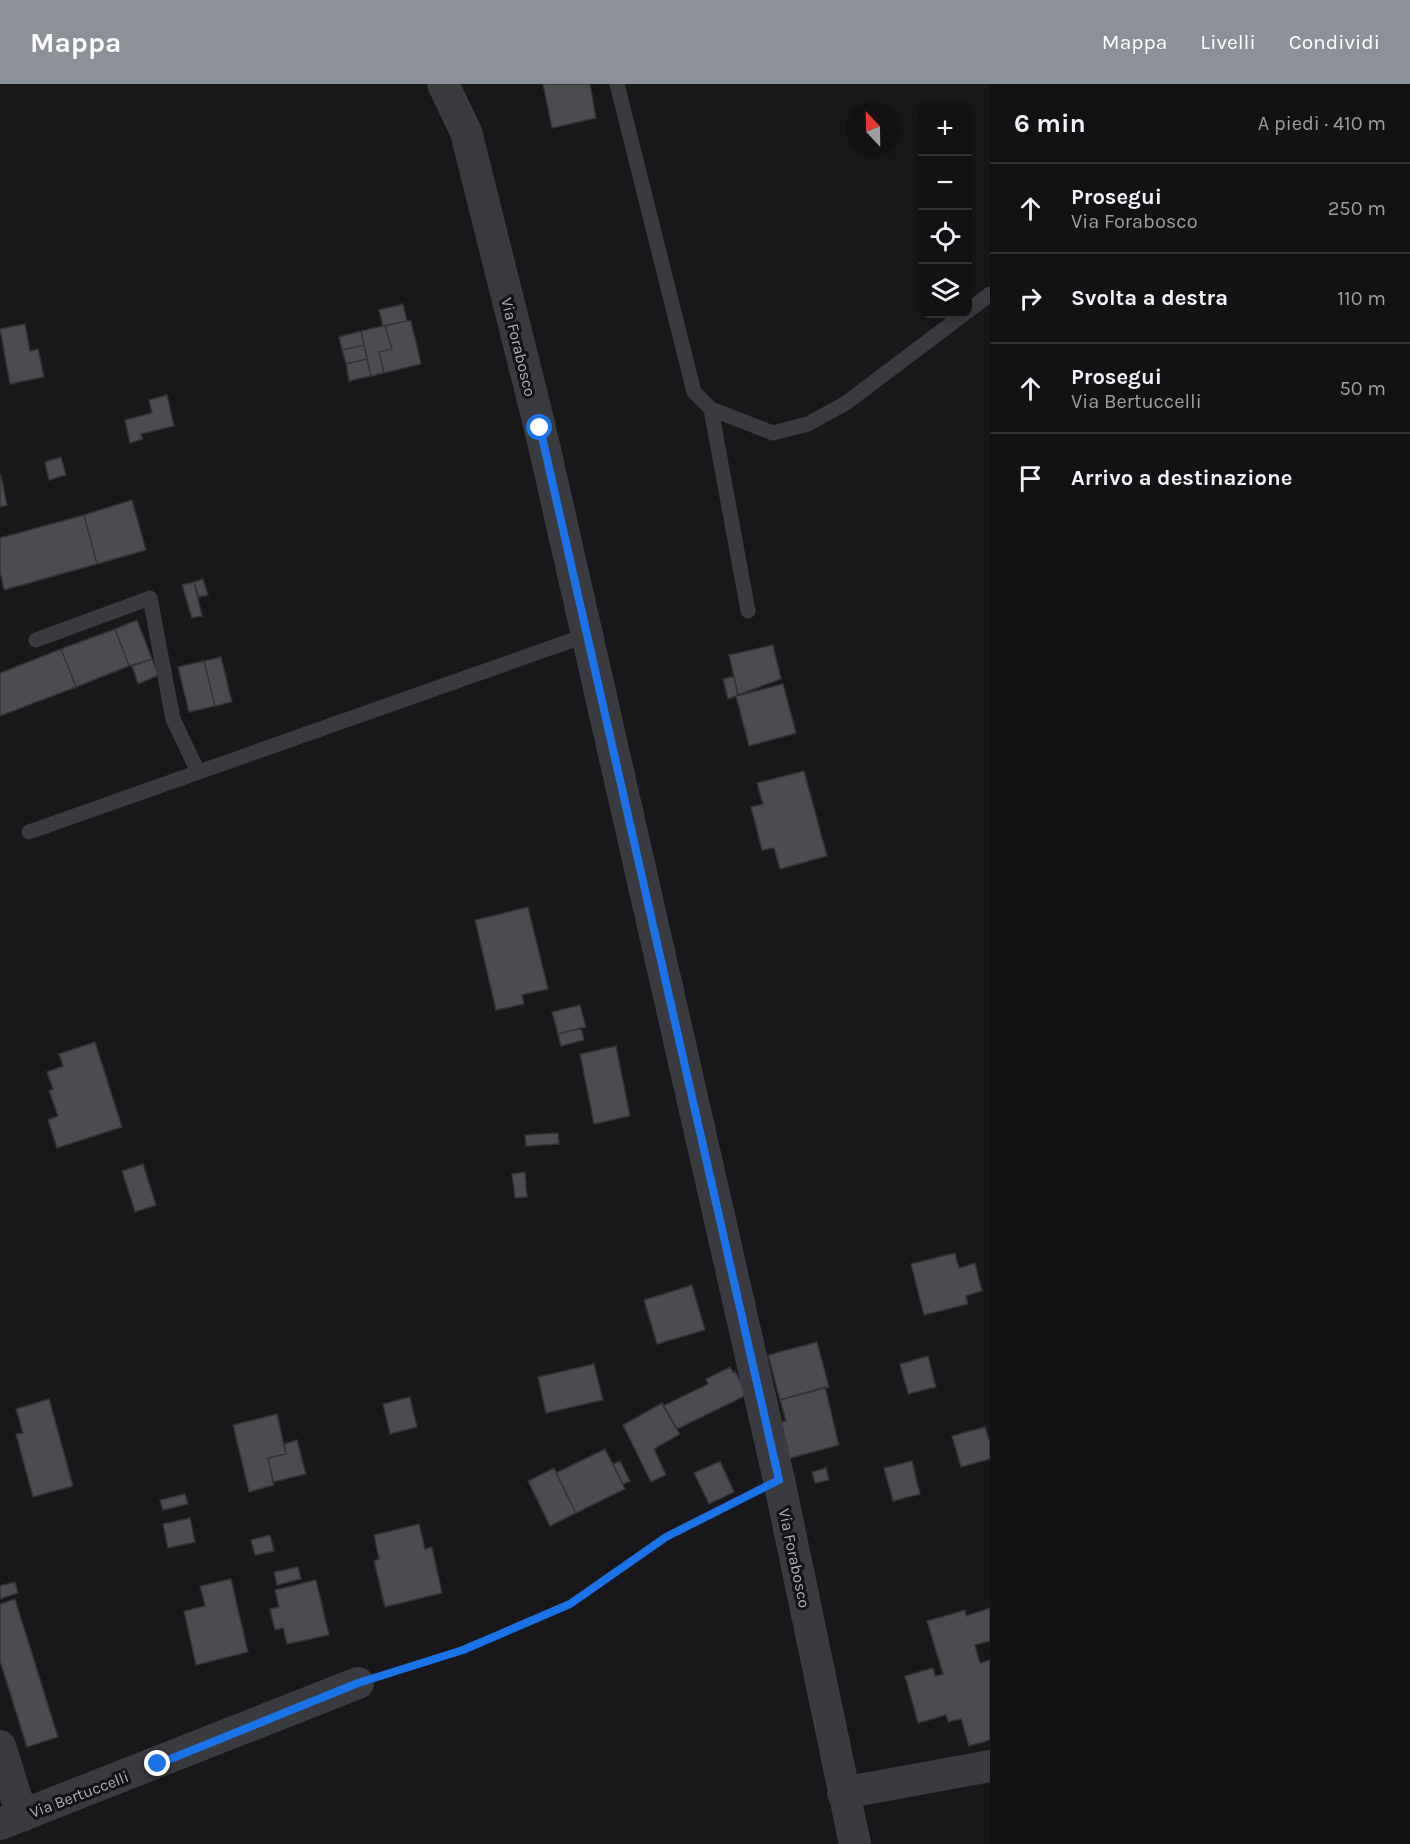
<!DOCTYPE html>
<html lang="it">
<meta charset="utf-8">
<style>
:root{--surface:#121214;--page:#1b1b1d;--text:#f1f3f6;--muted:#9c9ea0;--line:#313234;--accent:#8c9099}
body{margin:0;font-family:Karla,sans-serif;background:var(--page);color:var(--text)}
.controls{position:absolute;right:18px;top:18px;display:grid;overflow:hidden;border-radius:12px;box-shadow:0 3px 9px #0003}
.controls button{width:54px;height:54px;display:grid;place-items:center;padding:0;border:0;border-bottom:2px solid var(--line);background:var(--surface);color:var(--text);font:30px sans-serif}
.compass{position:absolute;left:846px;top:18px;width:54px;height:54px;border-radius:50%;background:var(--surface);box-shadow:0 3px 9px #0003;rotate:338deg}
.stop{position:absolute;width:18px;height:18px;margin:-14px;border:4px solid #1a73e8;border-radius:50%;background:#fff}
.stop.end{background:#1a73e8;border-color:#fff;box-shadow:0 2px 6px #0008}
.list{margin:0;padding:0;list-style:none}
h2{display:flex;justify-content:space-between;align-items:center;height:78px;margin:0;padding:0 24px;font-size:26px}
h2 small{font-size:20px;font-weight:400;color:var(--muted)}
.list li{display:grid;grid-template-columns:39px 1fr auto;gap:18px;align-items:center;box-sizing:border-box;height:90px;padding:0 24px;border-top:2px solid var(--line)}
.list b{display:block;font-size:22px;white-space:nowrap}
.list p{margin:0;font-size:20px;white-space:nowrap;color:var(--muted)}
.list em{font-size:20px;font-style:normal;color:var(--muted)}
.icon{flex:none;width:33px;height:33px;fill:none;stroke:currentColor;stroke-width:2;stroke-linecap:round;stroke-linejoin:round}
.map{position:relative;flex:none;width:990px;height:1760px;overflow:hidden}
header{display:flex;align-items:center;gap:36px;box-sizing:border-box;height:84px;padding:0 30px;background:var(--accent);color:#fff}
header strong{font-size:28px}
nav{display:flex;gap:33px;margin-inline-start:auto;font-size:21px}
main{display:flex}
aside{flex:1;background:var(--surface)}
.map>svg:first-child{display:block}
.building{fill:#4a4c4f;stroke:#333336;stroke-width:1.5}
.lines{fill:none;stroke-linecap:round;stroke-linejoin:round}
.path{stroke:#404245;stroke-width:4;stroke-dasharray:3 4.5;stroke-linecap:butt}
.lane{stroke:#3a3b3e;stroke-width:15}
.street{stroke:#3a3b3e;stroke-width:32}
.route{stroke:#1a73e8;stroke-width:8}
.labels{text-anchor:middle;stroke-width:6;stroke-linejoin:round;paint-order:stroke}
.street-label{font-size:16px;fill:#acb1b8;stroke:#131315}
</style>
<header>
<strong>Mappa</strong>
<nav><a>Mappa</a><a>Livelli</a><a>Condividi</a></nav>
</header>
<main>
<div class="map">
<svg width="990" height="1760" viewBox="0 0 990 1760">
<rect width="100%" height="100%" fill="#18181a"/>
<!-- building -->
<path class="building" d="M543,0H590L596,34L552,44Z
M403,220L407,237L383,242L379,226Z
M407,237H411L421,280L384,289L379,268L392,265L385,242Z
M25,240L30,267L38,265L44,293L10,300L0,245Z
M383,242H385L392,265L379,268L384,289L371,292L361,247Z
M361,247L364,261L342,266L339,253Z
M364,261L367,275L346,280L342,266Z
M367,275L371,292L349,297L346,280Z
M167,311L174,342L141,350L143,355L130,359L125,336L152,329L149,316Z
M61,373L66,391L49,396L45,378Z
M1,391L7,421L0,423V392Z
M132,416L146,466L97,480L84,431Z
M84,431L97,480L4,506L0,488V454Z
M203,495L208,511L199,513L194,498Z
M194,498L202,532L192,534L182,501Z
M137,536L152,575L129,582L115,545Z
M115,545L129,582L76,603L61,565Z
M773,561L781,595L738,611L729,571Z
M61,565L76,603L0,632V589Z
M221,573L232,618L215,622L204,577Z
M152,575L159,591L138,600L132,582Z
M204,577L215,622L189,628L178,583Z
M734,592L738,611L728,615L723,595Z
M783,600L796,649L749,662L736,612Z
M804,687L827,772L780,785L774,764L762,766L751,723L763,720L757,699Z
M528,823L548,905L522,911L524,920L496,926L475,836Z
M580,921L586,943L558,950L552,928Z
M581,944L584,956L561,962L558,950Z
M95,958L122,1043L57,1064L48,1036L58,1032L49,1007L53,1005L47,988L63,982L59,970Z
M616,962L630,1032L594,1040L580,970Z
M558,1049L559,1060L526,1062L525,1051Z
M143,1080L156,1121L135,1128L122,1087Z
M525,1088L527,1113L515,1114L512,1090Z
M955,1169L959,1184L975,1179L982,1207L966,1212L968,1220L924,1231L911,1180Z
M692,1201L705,1246L657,1260L644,1216Z
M817,1258L829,1303L780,1316L768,1271Z
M928,1272L936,1303L908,1310L900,1280Z
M594,1280L603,1316L546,1329L538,1293Z
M730,1283L733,1288L735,1287L747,1311L677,1345L663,1322L708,1300L706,1295Z
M825,1303L839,1361L783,1376L773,1340L786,1337L780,1316Z
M410,1313L417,1343L390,1350L383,1320Z
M49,1315L73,1402L33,1413L16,1350L23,1349L16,1325Z
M662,1319L680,1350L654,1365L666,1391L651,1398L623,1341Z
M277,1330L286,1370L268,1374L274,1401L249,1408L233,1341Z
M985,1343L990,1359V1375L961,1383L952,1352Z
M297,1356L306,1390L273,1398L268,1374L286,1370L284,1360Z
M605,1365L625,1405L576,1429L556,1389Z
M620,1377L630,1397L623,1400L613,1380Z
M720,1377L734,1408L709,1420L694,1389Z
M912,1377L920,1410L893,1417L884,1384Z
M554,1384L576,1429L550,1442L528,1397Z
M826,1384L829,1396L815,1399L812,1388Z
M185,1410L188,1420L163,1426L160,1416Z
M190,1434L195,1458L168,1464L163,1440Z
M419,1440L425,1465L432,1463L442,1509L385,1523L374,1477L379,1475L374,1451Z
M270,1451L274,1467L255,1471L251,1456Z
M298,1483L301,1495L277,1501L274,1488Z
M231,1495L248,1568L196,1581L184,1527L205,1522L200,1502Z
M316,1496L329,1551L287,1560L283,1544L275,1546L270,1525L279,1523L275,1506Z
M15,1498L18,1509L0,1515V1502Z
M15,1515L58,1653L27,1663L0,1577V1520Z
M990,1524V1557L975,1561L980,1579L990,1576V1656L969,1662L961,1635L948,1638L946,1631L918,1639L905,1592L933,1584L935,1592L943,1590L927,1537L965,1526L966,1532Z"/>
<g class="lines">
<!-- path -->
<path class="path" d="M384,1591L463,1566L570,1520L666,1453L752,1410"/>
<!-- lane -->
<path class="lane" d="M617,0L694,308L711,325L773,349L808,340L846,319L964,230
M968,227L990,210
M711,325L748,527
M36,556L150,514L173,635L198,688
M29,748L587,551"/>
<!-- street -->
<path class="street" d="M443,0L466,48L540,344L779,1396L855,1760
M0,1662L22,1732
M843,1709L990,1682
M0,1740L358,1599"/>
</g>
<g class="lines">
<!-- route -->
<path class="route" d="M158,1680L358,1599L463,1566L570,1520L666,1453L779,1396L540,344"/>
</g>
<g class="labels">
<!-- street labels -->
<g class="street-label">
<text transform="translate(519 263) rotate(76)" y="6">Via Forabosco</text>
<text transform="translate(795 1474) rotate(78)" y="6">Via Forabosco</text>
<text transform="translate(79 1710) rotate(-21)" y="6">Via Bertuccelli</text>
</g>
</g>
</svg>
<div class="controls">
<button>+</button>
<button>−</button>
<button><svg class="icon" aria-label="locate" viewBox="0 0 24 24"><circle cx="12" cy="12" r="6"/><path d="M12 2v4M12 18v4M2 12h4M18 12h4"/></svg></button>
<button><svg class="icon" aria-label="layers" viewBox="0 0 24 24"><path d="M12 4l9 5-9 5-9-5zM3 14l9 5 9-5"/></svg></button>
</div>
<svg class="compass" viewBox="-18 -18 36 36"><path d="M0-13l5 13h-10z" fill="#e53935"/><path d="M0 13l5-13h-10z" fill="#9c9ea0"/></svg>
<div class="stop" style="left:540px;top:344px"></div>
<div class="stop end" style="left:158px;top:1680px"></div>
</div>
<aside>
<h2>6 min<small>A piedi · 410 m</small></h2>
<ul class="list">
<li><svg class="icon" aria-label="ahead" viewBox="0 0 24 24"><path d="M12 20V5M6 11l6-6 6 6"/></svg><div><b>Prosegui</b><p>Via Forabosco</p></div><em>250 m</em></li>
<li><svg class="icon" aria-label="right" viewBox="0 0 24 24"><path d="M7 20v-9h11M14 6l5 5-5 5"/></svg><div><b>Svolta a destra</b></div><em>110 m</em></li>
<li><svg class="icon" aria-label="ahead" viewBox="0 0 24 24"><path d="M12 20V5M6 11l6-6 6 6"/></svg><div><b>Prosegui</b><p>Via Bertuccelli</p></div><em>50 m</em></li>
<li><svg class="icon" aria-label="arrive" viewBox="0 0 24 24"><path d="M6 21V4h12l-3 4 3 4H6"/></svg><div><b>Arrivo a destinazione</b></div></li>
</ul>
</aside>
</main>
